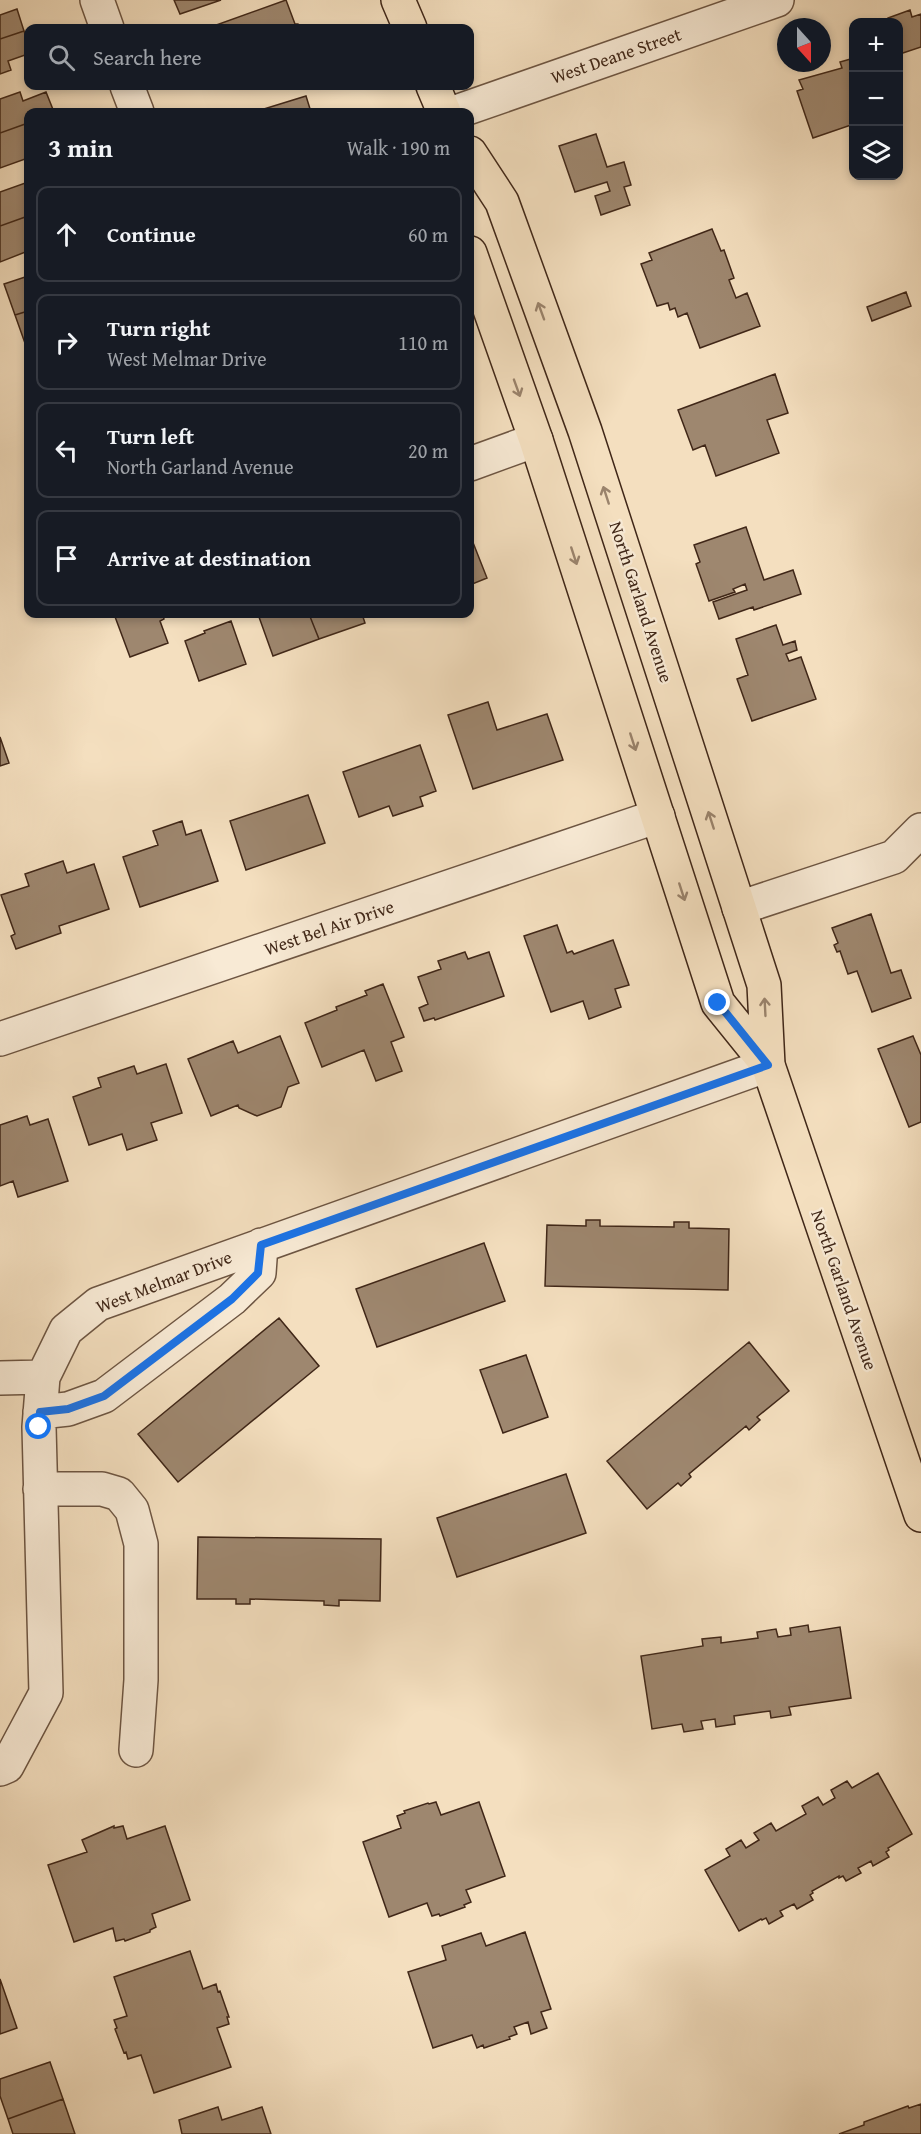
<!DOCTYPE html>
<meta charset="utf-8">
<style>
:root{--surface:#171b24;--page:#20242c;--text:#f1f3f6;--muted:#9ea1a6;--line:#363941}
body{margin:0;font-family:"Gentium Book Plus",serif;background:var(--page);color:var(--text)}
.controls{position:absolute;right:18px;top:18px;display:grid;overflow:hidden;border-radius:12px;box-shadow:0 3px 9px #0003}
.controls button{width:54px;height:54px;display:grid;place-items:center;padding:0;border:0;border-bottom:2px solid var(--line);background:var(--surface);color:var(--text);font:30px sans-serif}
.compass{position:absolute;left:777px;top:18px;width:54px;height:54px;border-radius:50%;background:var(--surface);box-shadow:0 3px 9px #0003;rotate:159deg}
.stop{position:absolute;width:18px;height:18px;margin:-14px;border:4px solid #1a73e8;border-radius:50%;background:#fff}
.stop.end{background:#1a73e8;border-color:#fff;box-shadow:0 2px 6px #0008}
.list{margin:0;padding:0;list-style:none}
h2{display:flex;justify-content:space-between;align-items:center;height:78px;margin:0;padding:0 24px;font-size:26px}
h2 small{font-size:20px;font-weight:400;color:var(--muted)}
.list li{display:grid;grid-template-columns:39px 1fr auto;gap:18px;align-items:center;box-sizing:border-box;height:96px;margin:0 12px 12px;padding:0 12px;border:2px solid var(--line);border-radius:12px}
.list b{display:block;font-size:22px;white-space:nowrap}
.list p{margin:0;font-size:20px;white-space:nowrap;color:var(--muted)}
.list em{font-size:20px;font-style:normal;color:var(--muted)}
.icon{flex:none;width:33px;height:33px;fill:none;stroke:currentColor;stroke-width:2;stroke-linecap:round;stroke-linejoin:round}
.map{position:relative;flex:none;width:921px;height:2134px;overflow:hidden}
.search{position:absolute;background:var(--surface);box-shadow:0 3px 9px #0003;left:24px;top:24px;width:450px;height:66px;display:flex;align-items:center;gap:15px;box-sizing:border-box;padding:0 21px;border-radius:12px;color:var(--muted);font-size:22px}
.panel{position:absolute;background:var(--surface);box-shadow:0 3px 9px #0003;left:24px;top:108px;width:450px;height:510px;border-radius:12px}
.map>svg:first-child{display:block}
.building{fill:#9e876f;stroke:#402718;stroke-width:1.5}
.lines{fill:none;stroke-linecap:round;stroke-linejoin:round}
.minor-casing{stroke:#6d5542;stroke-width:36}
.major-casing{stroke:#402718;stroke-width:36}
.minor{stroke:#f8ead5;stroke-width:33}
.major{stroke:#f4dfbf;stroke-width:33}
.oneway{stroke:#9a836c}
.route{stroke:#1a73e8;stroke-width:8}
.labels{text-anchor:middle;stroke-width:4.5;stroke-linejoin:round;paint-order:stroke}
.street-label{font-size:18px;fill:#402718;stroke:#f8ead5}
</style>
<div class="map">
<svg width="921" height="2134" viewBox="0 0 921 2134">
<rect width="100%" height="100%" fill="#f4dfbf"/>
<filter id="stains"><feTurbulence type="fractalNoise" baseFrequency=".00333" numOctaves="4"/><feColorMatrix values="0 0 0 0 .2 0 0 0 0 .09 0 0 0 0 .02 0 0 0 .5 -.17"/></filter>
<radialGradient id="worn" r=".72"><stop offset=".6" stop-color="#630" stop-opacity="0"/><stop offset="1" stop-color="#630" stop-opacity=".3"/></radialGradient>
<!-- building -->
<path class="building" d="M174,0H221L180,14Z
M286,0L295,24H298L300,28H208Z
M17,9L24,31L0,39V15Z
M910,10L912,17L921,14V47L900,54L898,22H889L888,18Z
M24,31L28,43V54L8,61L11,70L0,74V39Z
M854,58V124L813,138L797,91L803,89L799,80L842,68L840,62Z
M20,92L23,101L46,92L54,112H28V123L0,133V99Z
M306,96L311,112H254Z
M28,123V158L0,168V133Z
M596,134L607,167L624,162L631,185L624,187L630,205L601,215L595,196L610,191L607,182L575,192L559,146Z
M28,182V216L0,226V192Z
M28,216V251L0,262V226Z
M712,229L721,251L724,250L734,278L729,280L736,298L747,293L760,326L700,348L687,313L678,317L675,308L670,310L668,303L657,306L641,264L652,260L649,253Z
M28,276V311L15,315L4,284Z
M906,292L911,306L872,321L867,307Z
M28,311V345L26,346L15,315Z
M775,374L788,413L767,420L779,453L716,476L705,445L693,450L678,410Z
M746,527L764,580L793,570L801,594L754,610L753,607L719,619L713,602L747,590L745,584L733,589L735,592L709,601L696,564L700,562L694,545Z
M472,540L487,578L470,585V541Z
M114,614H162L164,619L160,621L168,643L130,657Z
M269,614H309L319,639L273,656L259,617Z
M309,614H362L365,623L319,639Z
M231,621L246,664L199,681L185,641L205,633L204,631Z
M776,625L783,645L795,641L797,650L786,654L789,661L801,657L816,699L752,721L737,679L748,675L736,639Z
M488,702L497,730L547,714L563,760L473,789L448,715Z
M0,737L9,763L0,766Z
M420,745L436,791L420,797L423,806L393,816L389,806L359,817L343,772Z
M308,795L325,843L246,870L230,821Z
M182,821L186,835L201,830L218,881L140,907L123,857L158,845L153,831Z
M63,861L67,873L94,864L109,909L59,926L61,933L16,949L11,936L15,934L1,895L29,886L25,874Z
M871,914L891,973L901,970L911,998L872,1012L857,971L848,974L840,951L837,952L834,945L838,943L832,928Z
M557,925L567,953L572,951L574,954L613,940L629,985L615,989L621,1007L589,1019L583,1001L551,1012L524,936Z
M465,952L468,959L489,952L504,996L435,1020L434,1018L424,1021L419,1008L428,1004L418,977L441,969L438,961Z
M383,984L404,1037L391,1042L402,1071L376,1081L364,1050L322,1067L305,1023L337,1010L336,1007L367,995L365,991Z
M280,1036L299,1083L288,1087L281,1107L257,1116L239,1108L238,1105L211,1116L188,1059L233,1041L238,1053Z
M913,1036L921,1055V1122L909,1127L878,1049Z
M166,1064L182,1113L151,1123L157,1140L127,1150L122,1134L89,1145L73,1097L101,1087L98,1078L134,1066L137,1074Z
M27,1116L30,1125L48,1119L68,1181L18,1197L13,1181L0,1186V1125Z
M586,1220H600V1226L674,1227V1222H689V1228L729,1229L728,1290L545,1286L547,1225L586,1226Z
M484,1243L505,1301L377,1347L356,1289Z
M279,1318L319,1366L178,1482L138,1434Z
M749,1342L789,1391L757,1417L760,1420L749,1430L746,1426L689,1474L691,1477L681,1486L678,1483L647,1509L607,1461Z
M526,1355L548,1417L503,1433L480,1370Z
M566,1474L586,1533L457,1577L437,1518Z
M198,1537L381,1539L380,1601L339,1600V1606L324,1605V1601L250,1599V1604H236V1599H197Z
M808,1625L809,1632L840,1627L851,1698L789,1707L791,1715L771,1718L770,1711L734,1716L735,1724L716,1727L715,1719L701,1721L703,1729L684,1732L682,1724L652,1729L641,1656L703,1646L702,1639L721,1637V1643L758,1638L757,1632L776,1629L778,1637L791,1635L790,1628Z
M878,1773L912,1834L888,1848L889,1850L886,1852L889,1857L873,1866L871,1861L858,1868L861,1873L846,1881L843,1876L839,1878V1876L812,1891L813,1893L810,1895L813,1900L797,1909L794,1904L780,1911L783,1916L769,1924L766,1918L762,1920L761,1919L739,1931L705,1870L730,1856L726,1849L741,1840L746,1848L759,1840L754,1833L771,1823L776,1831L806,1814L802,1806L818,1797L823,1805L835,1798L831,1790L847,1781L852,1788Z
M436,1802L441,1815L479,1802L505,1876L466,1890L471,1902L464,1905L465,1907L440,1916L439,1914L432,1916L427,1903L389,1917L363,1842L401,1828L397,1816L405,1813L404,1811L428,1803L429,1804Z
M114,1826V1828L123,1826L127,1839L165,1826L190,1900L152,1914L156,1927L150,1930V1932L125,1941L124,1939L116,1941L113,1928L74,1942L48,1865L87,1852L82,1840Z
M525,1932L551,2009L541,2012L547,2028L531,2034L528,2022L514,2027L517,2034L509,2037L510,2039L484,2048L483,2045L477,2048L472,2035L433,2048L408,1972L446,1960L442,1946L481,1933L486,1946Z
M190,1951L203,1989L216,1984L218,1992L220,1991L229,2017H227L229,2024L217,2028L231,2067L154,2093L141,2055L128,2059L126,2052L124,2053L115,2029L117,2028L114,2020L127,2016L114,1977Z
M0,1979L17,2028L0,2034Z
M50,2062L63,2099L8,2119L0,2096V2079Z
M63,2099L75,2134H13L8,2119Z
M921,2104V2134H839L864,2125V2122L908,2106L909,2108Z
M218,2107L222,2120L262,2107L271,2134H182L179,2120Z"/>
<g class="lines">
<defs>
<path id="minor" d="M97,0L107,28
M127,86L137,112
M456,112L777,0
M470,464L536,440
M739,908L894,857L921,830
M0,1039L658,816
M0,1378L43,1377
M40,1412L68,1409L104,1396L232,1299L259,1273L261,1245
M40,1489H102L119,1494L132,1510L141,1544V1680L136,1750
M0,1769L7,1766L46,1693L39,1427L43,1377L66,1330L98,1304L768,1065"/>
<path id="major" d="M398,0L410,28
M433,86L444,112
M470,153L502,202L585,431L764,985L768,1065L921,1515
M470,253L536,440L718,1003L768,1065"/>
</defs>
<!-- minor casing -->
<use href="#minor" class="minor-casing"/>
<!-- major casing -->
<use href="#major" class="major-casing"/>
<!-- minor -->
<use href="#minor" class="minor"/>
<!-- major -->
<use href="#major" class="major"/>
</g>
<!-- one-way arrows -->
<defs><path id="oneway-shaft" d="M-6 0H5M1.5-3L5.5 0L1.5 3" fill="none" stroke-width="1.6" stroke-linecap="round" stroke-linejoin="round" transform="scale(1.5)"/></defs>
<g class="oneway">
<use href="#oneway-shaft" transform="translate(541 311) rotate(-110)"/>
<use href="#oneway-shaft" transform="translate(517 388) rotate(70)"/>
<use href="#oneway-shaft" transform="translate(606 495) rotate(-108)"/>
<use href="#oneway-shaft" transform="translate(574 556) rotate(72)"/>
<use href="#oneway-shaft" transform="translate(633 742) rotate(72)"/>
<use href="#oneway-shaft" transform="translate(711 820) rotate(-108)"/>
<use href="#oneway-shaft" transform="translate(682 892) rotate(72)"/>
<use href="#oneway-shaft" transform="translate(765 1007) rotate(-93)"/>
</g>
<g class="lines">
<!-- route -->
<path class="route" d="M39,1427L40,1412L68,1409L104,1396L232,1299L258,1273L261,1245L768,1065L718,1003"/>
</g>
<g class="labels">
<!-- street labels -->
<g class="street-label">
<text transform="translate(616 56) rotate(-19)" y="6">West Deane Street</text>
<text transform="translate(641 602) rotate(72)" y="6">North Garland Avenue</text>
<text transform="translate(329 928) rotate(-19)" y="6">West Bel Air Drive</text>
<text transform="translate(164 1282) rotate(-21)" y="6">West Melmar Drive</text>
<text transform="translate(844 1290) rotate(71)" y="6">North Garland Avenue</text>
</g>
</g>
<rect width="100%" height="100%" filter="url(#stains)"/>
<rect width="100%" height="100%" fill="url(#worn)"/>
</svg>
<div class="controls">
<button>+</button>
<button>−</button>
<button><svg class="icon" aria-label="layers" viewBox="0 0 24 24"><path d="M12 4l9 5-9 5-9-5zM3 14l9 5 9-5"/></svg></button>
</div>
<svg class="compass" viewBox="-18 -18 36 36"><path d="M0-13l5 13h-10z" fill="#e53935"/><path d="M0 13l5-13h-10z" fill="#9ea1a6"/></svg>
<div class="stop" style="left:39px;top:1427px"></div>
<div class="stop end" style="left:718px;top:1003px"></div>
<div class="search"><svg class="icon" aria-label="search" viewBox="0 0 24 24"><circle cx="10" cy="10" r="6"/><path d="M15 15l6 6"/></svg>Search here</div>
<section class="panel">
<h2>3 min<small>Walk · 190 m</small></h2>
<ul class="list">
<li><svg class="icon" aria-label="ahead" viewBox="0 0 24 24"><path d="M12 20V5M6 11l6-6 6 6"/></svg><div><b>Continue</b></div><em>60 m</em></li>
<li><svg class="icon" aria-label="right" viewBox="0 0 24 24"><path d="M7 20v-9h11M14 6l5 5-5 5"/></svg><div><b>Turn right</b><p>West Melmar Drive</p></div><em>110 m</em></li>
<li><svg class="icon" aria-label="left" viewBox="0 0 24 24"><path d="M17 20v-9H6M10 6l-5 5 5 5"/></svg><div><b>Turn left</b><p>North Garland Avenue</p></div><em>20 m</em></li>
<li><svg class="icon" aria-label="arrive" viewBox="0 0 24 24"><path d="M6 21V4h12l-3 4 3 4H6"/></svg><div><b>Arrive at destination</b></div></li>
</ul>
</section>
</div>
